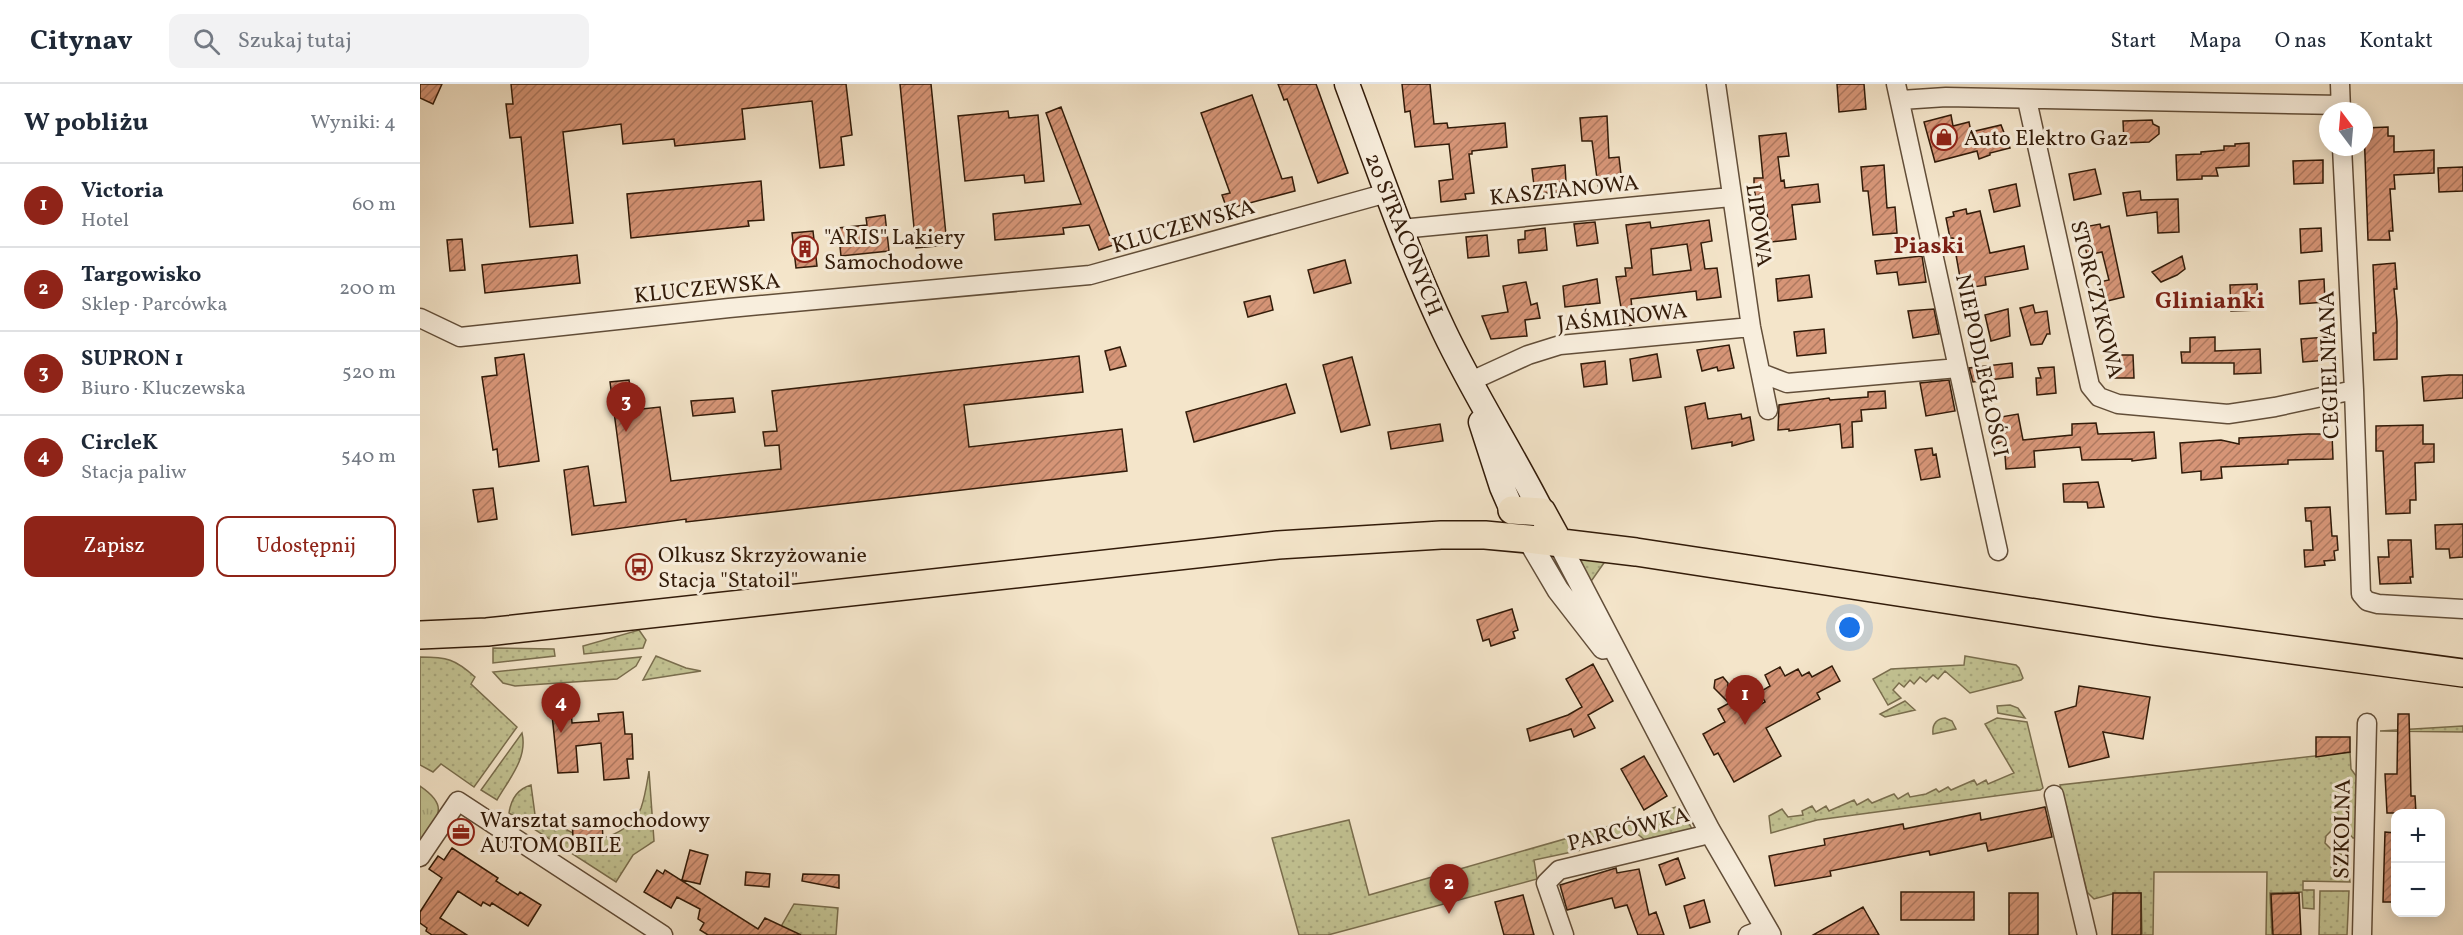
<!DOCTYPE html>
<html lang="pl">
<meta charset="utf-8">
<style>
:root{--surface:#fff;--page:#f2f2f3;--text:#1f2937;--muted:#747a83;--line:#e0e1e3;--accent:#8f2418}
body{margin:0;font-family:Vollkorn,serif;background:var(--page);color:var(--text)}
.controls{position:absolute;right:18px;bottom:18px;display:grid;overflow:hidden;border-radius:12px;box-shadow:0 3px 15px #0003}
.controls button{width:54px;height:54px;display:grid;place-items:center;padding:0;border:0;border-bottom:2px solid var(--line);background:var(--surface);color:var(--text);font:30px sans-serif}
.compass{position:absolute;left:1899px;top:18px;width:54px;height:54px;border-radius:50%;background:var(--surface);box-shadow:0 3px 15px #0003;rotate:344deg}
.you{position:absolute;left:1430px;top:544px;width:21px;height:21px;margin:-15px;border:4px solid #fff;border-radius:50%;background:#1a73e8;box-shadow:0 0 0 9px #1a73e833}
.badge{display:grid;place-items:center;width:39px;height:39px;border-radius:50%;background:var(--accent);color:#fff;font-size:20px;font-weight:700}
.pin{position:absolute;translate:-50% -50px;filter:drop-shadow(0 2px 3px #0008)}
.pin::after{content:'';position:absolute;top:32px;width:21px;height:18px;background:inherit;clip-path:polygon(0 0,100% 0,50% 100%)}
.list{margin:0;padding:0;list-style:none}
h2{display:flex;justify-content:space-between;align-items:center;height:78px;margin:0;padding:0 24px;font-size:26px}
h2 small{font-size:20px;font-weight:400;color:var(--muted)}
.list li{display:grid;grid-template-columns:39px 1fr auto;gap:18px;align-items:center;box-sizing:border-box;height:84px;padding:0 24px;border-top:2px solid var(--line)}
.list b{display:block;font-size:22px;white-space:nowrap}
.list p{margin:0;font-size:20px;white-space:nowrap;color:var(--muted)}
.list em{font-size:20px;font-style:normal;color:var(--muted)}
.actions{display:flex;gap:12px;padding:18px 24px}
.actions a{flex:1;padding:14px 0;border:2px solid var(--accent);border-radius:12px;text-align:center;font-size:21px;color:var(--accent)}
.actions .main{background:var(--accent);color:#fff}
.icon{flex:none;width:33px;height:33px;fill:none;stroke:currentColor;stroke-width:2;stroke-linecap:round;stroke-linejoin:round}
.map{position:relative;flex:none;width:2043px;height:851px;overflow:hidden}
header{display:flex;align-items:center;gap:36px;box-sizing:border-box;height:84px;padding:0 30px;background:var(--surface);border-bottom:2px solid var(--line)}
header strong{font-size:28px}
nav{display:flex;gap:33px;margin-inline-start:auto;font-size:21px}
.search{width:420px;height:54px;background:var(--page);display:flex;align-items:center;gap:15px;box-sizing:border-box;padding:0 21px;border-radius:12px;color:var(--muted);font-size:22px}
main{display:flex}
aside{flex:1;background:var(--surface)}
.map>svg:first-child{display:block}
.grass{fill:url(#grass-dots);stroke:#7a6e4e;stroke-width:1.5}
.park{fill:url(#park-tufts);stroke:#7a6e4e;stroke-width:1.5}
.building{fill:url(#building-hatch);stroke:#321b09;stroke-width:1.5;fill-rule:evenodd}
.lines{fill:none;stroke-linecap:round;stroke-linejoin:round}
.minor-casing{stroke:#624e39;stroke-width:21}
.tertiary-casing{stroke:#624e39;stroke-width:24}
.secondary-casing{stroke:#321b09;stroke-width:27}
.primary-casing{stroke:#321b09;stroke-width:30}
.minor{stroke:#f8eedd;stroke-width:18}
.tertiary{stroke:#f8eedd;stroke-width:21}
.secondary{stroke:#f8eedd;stroke-width:24}
.primary{stroke:#f4e5ca;stroke-width:27}
.labels{text-anchor:middle;stroke-width:6;stroke-linejoin:round;paint-order:stroke}
.poi-label{font-size:22px;fill:#321b09;stroke:#f8eedd;text-anchor:start}
.street-label{font-size:22px;fill:#321b09;stroke:#f8eedd}
.neighbourhood-label{font-size:24px;font-weight:bold;fill:#7a1f14;stroke:#f8eedd}
</style>
<header>
<strong>Citynav</strong>
<div class="search"><svg class="icon" aria-label="search" viewBox="0 0 24 24"><circle cx="10" cy="10" r="6"/><path d="M15 15l6 6"/></svg>Szukaj tutaj</div>
<nav><a>Start</a><a>Mapa</a><a>O nas</a><a>Kontakt</a></nav>
</header>
<main>
<aside>
<h2>W pobliżu<small>Wyniki: 4</small></h2>
<ul class="list">
<li><span class="badge">1</span><div><b>Victoria</b><p>Hotel</p></div><em>60 m</em></li>
<li><span class="badge">2</span><div><b>Targowisko</b><p>Sklep · Parcówka</p></div><em>200 m</em></li>
<li><span class="badge">3</span><div><b>SUPRON 1</b><p>Biuro · Kluczewska</p></div><em>520 m</em></li>
<li><span class="badge">4</span><div><b>CircleK</b><p>Stacja paliw</p></div><em>540 m</em></li>
</ul>
<div class="actions"><a class="main">Zapisz</a><a>Udostępnij</a></div>
</aside>
<div class="map">
<svg width="2043" height="851" viewBox="0 0 2043 851">
<defs>
<pattern id="grass-dots" width="8" height="8" patternUnits="userSpaceOnUse" patternTransform="scale(1.5)"><rect width="8" height="8" fill="#c2c292"/><path d="M2 2h.1M6 6h.1" fill="none" stroke="#a7a67d" stroke-width="1.8" stroke-linecap="round"/></pattern>
<pattern id="park-tufts" width="24" height="20" patternUnits="userSpaceOnUse" patternTransform="scale(1.5)"><rect width="24" height="20" fill="#c2c292"/><path d="M3 7l-1-3M5 7V3M7 7l1-3M15 17l-1-3M17 17v-4M19 17l1-3" fill="none" stroke="#a7a67d"/></pattern>
<pattern id="building-hatch" width="6" height="6" patternUnits="userSpaceOnUse" patternTransform="scale(1.5)"><rect width="6" height="6" fill="#d69577"/><path d="M-1 1l2-2M0 6l6-6M5 7l2-2" fill="none" stroke="#ae7960"/></pattern>
</defs>
<rect width="100%" height="100%" fill="#f4e5ca"/>
<filter id="stains"><feTurbulence type="fractalNoise" baseFrequency=".00333" numOctaves="4"/><feColorMatrix values="0 0 0 0 .2 0 0 0 0 .09 0 0 0 0 .02 0 0 0 .5 -.17"/></filter>
<radialGradient id="worn" r=".72"><stop offset=".6" stop-color="#630" stop-opacity="0"/><stop offset="1" stop-color="#630" stop-opacity=".3"/></radialGradient>
<!-- grass -->
<path class="grass" d="M1154,472L1186,476L1172,496H1167Z
M219,546L226,556L223,564L164,570L163,562Z
M73,564L134,565L135,572L73,579Z
M236,572L266,584L281,587L223,596Z
M1545,572L1596,581L1599,584L1603,594L1601,596L1550,609L1525,587L1518,595L1513,591L1506,598L1500,593L1494,600L1490,596L1484,603L1479,599L1473,606L1481,614L1468,621L1453,595L1471,585L1544,581Z
M0,573C27,573 35,575 55,593L51,600L97,643L54,703L21,680L13,688L0,681Z
M221,573L216,582L197,595L95,602L83,599L73,588Z
M1485,617L1495,626L1465,633L1460,630Z
M1590,621L1598,624L1605,634L1578,629L1577,622Z
M1525,634L1532,637L1536,645L1513,650C1512,640 1516,635 1525,634Z
M1577,634L1607,638L1623,704L1620,706L1397,736L1351,749L1349,732L1362,725L1368,733L1383,731L1382,727L1392,722L1396,728L1406,722L1409,727L1434,716L1437,721L1448,715L1452,719L1474,710L1478,715L1488,709L1490,713L1506,710L1516,705L1519,708L1528,703L1531,706L1554,696L1557,701L1566,696L1568,700L1594,689L1565,640Z
M2043,642V648L1960,647Z
M102,649C108,674 89,695 77,716L61,706Z
M1930,668L1931,685L1939,696V754H1933L1923,744L1913,745L1906,752L1905,759L1913,767L1926,772L1930,798L1883,797V806H1894V825L1883,824L1882,808L1850,809L1852,851H1846L1847,788H1734L1733,851H1722L1721,809L1692,810L1674,815L1667,808L1640,701Z
M229,687L234,757L213,771L196,798L89,729C91,715 97,705 111,701L116,738H132L153,749L154,753L158,754V760C181,756 211,749 221,724C225,713 227,699 229,687Z
M1260,722L1273,747L1226,757L1215,748L1192,754L1185,752L1165,759L1161,766L1114,776L1117,795L908,851H879L852,754L929,736L949,811Z
M1900,807H1929L1927,851H1899Z
M374,820L418,824L416,851H367L359,846Z"/>
<!-- park -->
<path class="park" d="M0,702C31,723 17,733 0,758Z"/>
<!-- building -->
<path class="building" d="M0,0H22L13,20L0,14Z
M91,0H426L432,51L421,53L424,81L400,84L392,17L322,25L325,55L255,62L254,55L203,60L201,40L143,48L153,139L110,143L101,53L90,54L86,20H93Z
M480,0H511L527,161L496,164Z
M858,0H896L928,89L898,99L867,15L864,16Z
M982,0H1010L1014,40L1027,39L1028,44L1085,39L1087,63L1052,67V70H1049L1054,109L1045,110L1046,115L1021,118L1019,97L1033,95L1029,60L995,63L990,27L985,28Z
M1417,0H1444L1446,25L1419,28Z
M832,11L862,95L872,93L875,107L807,125L802,111L810,109L781,29Z
M641,23L693,161L679,166L669,141L643,144L644,150L575,156L573,130L661,120L626,29Z
M588,27L589,34L618,31L624,97L605,99L604,91L545,97L538,32Z
M1531,31L1533,42L1549,38L1551,48L1581,41L1590,64L1570,69V71L1559,75L1557,67L1515,78L1504,38Z
M1187,32L1189,74L1199,73L1202,99L1178,102L1172,57H1162L1160,34Z
M1732,36L1733,40L1739,43V50L1729,58L1704,59L1703,37Z
M1968,43V52H1974V68L2014,66V89L1974,91L1975,105H1970L1973,147H1969L1970,156H1948L1944,44Z
M1366,49L1369,72L1358,73L1361,97L1364,96L1365,104L1398,100L1400,118L1372,121L1376,155L1351,158L1345,115L1336,116L1334,103V94H1343L1339,52Z
M1829,59V82L1796,84L1798,92H1782V95L1757,96L1756,71L1781,70V68L1804,66V62H1815V60Z
M1903,76V99L1874,100L1873,77Z
M1145,81L1146,98H1138L1139,108L1115,110L1112,85Z
M1464,81L1467,124L1475,123L1477,149L1453,151L1448,107H1443L1441,83Z
M2043,83V107L2019,108L2018,84Z
M1675,85L1681,110L1654,116L1649,90Z
M341,97L344,136L328,137L329,142L211,154L207,110Z
M1596,100L1600,122L1574,128L1569,106Z
M1720,107L1721,116L1758,115L1759,148L1738,149L1737,128L1707,132L1703,109Z
M1546,125L1547,130L1560,127L1570,169L1604,162L1608,185L1565,193L1566,201L1542,205L1533,154H1530L1526,134L1534,132L1533,128Z
M465,131L469,167L421,172L418,144L447,141L446,134Z
M1289,136L1292,157L1281,159L1285,185L1297,184L1301,213L1277,216L1276,207L1211,215L1214,241L1204,242L1196,193L1206,192L1205,184H1212L1206,141L1230,138L1231,144ZM1267,160L1271,186L1233,191L1231,165Z
M1175,138L1178,159L1157,162L1154,140Z
M1680,140L1681,144L1689,142L1704,213L1683,218L1679,198L1689,196L1682,168L1667,171L1662,148L1665,147L1664,143Z
M1125,144L1127,166L1099,169L1098,156L1105,155V147Z
M1901,144L1902,167L1881,169L1880,145Z
M393,147L397,182L376,184L372,149Z
M1067,151L1069,172L1048,174L1046,153Z
M42,155L45,186L30,187L27,156Z
M157,171L160,199L65,209L62,181Z
M1502,172L1506,198L1479,201L1477,188L1457,190L1455,177Z
M1762,172L1765,185L1757,191L1741,198L1732,188Z
M925,176L931,199L894,209L888,186Z
M1975,179L1977,205H1974L1977,237V275L1954,276L1953,249H1956L1953,181Z
M1389,191L1392,213L1358,217L1356,195Z
M1177,195L1180,219L1145,223L1143,202Z
M1904,195L1905,218L1880,220L1879,197Z
M1106,198L1111,221L1117,219L1120,234L1105,236L1107,252L1071,255L1062,232L1088,228L1083,202Z
M1837,200L1838,226L1811,227L1810,201Z
M850,212L853,226L828,233L824,218Z
M1613,221L1615,229L1627,227L1630,250H1627L1622,260L1611,261L1600,224Z
M1514,225L1519,250L1493,254L1488,227Z
M1588,225L1590,252L1571,257L1565,231Z
M1404,245L1406,269L1377,272L1374,248Z
M1795,253V267L1840,265L1841,289L1814,290V279H1762L1761,268H1770V254Z
M1907,253L1908,276L1883,278L1881,255Z
M1309,261L1314,284L1298,287L1297,283L1282,287L1277,266Z
M700,263L706,282L690,286L685,267Z
M104,270L119,377L79,383L77,365L73,366L62,293L77,291L75,274Z
M1237,270L1241,293L1213,297L1210,275Z
M1689,271H1713L1714,294H1689Z
M659,272L663,308L544,321L549,363L702,345L707,387L266,438V435L152,451L144,386L168,382L174,422L206,418L190,298L209,296L213,326L240,323L251,397L361,385L359,361L345,362L343,348L357,347L352,307Z
M932,273L950,341L921,348L903,281Z
M1185,277L1187,300L1164,303L1161,280Z
M1592,279L1593,293L1553,298L1549,284Z
M1634,283L1636,309L1617,311L1616,294H1621L1618,284Z
M2029,291H2043V314L2004,317L2002,293Z
M1529,296L1535,327L1506,332L1500,299Z
M866,300L875,329L774,358L766,328Z
M1465,307L1466,324L1441,326L1442,337L1432,338L1433,363L1422,364L1420,340L1369,347V345L1358,346L1359,321L1409,314L1410,316L1448,313V308Z
M313,314L315,328L273,332L271,317Z
M1285,319L1288,335L1321,330L1322,335L1330,333L1334,356L1312,362V358L1272,365L1265,323Z
M1598,330L1603,356L1652,351V340L1676,339L1678,350L1734,348L1736,374L1712,377V375L1662,376L1660,363L1614,367L1615,383L1586,385L1584,358L1574,360L1569,335Z
M1020,340L1023,357L971,365L968,348Z
M2003,341V360H2014V378L1995,379L1996,416H1990V429L1966,430L1963,367H1956V342Z
M1888,350H1912L1913,375L1868,376V380L1801,383L1802,394L1781,396V387L1762,389L1760,359L1801,356L1819,360V354Z
M1512,364L1513,371L1516,370L1520,393L1501,396L1495,366Z
M1678,398L1684,423L1668,424L1667,418H1644L1643,400Z
M73,404L77,435L58,438L53,406Z
M1910,423L1912,452H1917L1918,466L1914,467L1915,476L1904,477L1905,481L1885,483L1884,466H1893L1891,437H1886L1885,424Z
M2043,440V473L2030,474L2029,465H2016L2015,441Z
M1968,456H1991L1993,493H1990L1991,499L1960,500L1958,473H1969Z
M1092,525L1098,546L1093,548L1095,554L1071,562L1069,555L1063,557L1057,536Z
M1173,580L1193,617L1168,631L1175,644L1154,653L1151,645L1110,657L1107,645L1148,631L1162,623L1146,595Z
M1412,582L1420,597L1397,609L1400,615L1346,644L1361,672L1314,698L1298,669L1294,671L1283,650L1305,638L1298,625L1315,616L1323,630L1345,618L1340,608L1350,602L1345,591L1360,583L1365,592L1378,585L1382,592L1389,588L1392,593Z
M1303,593L1308,599L1307,617L1294,604L1295,596Z
M1659,602L1730,613L1723,655L1683,648L1689,673L1649,683L1635,628L1656,622Z
M150,610L152,639L179,637L178,630L203,628L205,650H212L213,675H207L209,694L184,696L181,659L156,662L158,688L138,689L130,611Z
M1978,630H1989L1991,712H1995L1996,729H1967L1965,690H1977Z
M1896,653H1930V668L1896,673Z
M1224,672L1247,712L1224,726L1201,685Z
M1625,723L1632,753L1568,767L1566,759L1510,771L1509,767L1410,787L1411,792L1355,802L1349,772L1405,761L1404,755L1483,740L1484,745L1560,729L1561,736Z
M182,736L183,756L158,758L157,752H153L152,739Z
M1965,748L1976,749V818H1963Z
M32,764L78,794L76,797L98,811L100,808L121,821L108,842L72,819L70,822L63,818L61,822L38,807L20,834L47,851H12L6,847L7,844L0,839V828L22,794L9,785L18,772L24,776Z
M270,766L288,771L280,800L262,796Z
M1258,774L1265,794L1246,801L1239,781Z
M1196,784L1197,789L1219,785L1229,831L1236,828L1244,851H1218L1207,821L1195,824L1192,814L1147,826L1140,801Z
M237,786L243,790L245,786L338,845L345,834L381,851H288L280,846L284,839L278,835L280,825L257,813L251,824L224,808Z
M326,788L350,790L349,803L325,801Z
M383,790L419,791V804L382,797Z
M1481,808H1554V836H1481Z
M1589,809H1618V851H1589Z
M1693,809H1721V851H1692Z
M1879,809L1881,851H1853L1851,810Z
M1103,811L1114,851H1084L1075,818Z
M1284,816L1290,838L1270,844L1264,822Z
M1443,823L1459,851H1393Z"/>
<g class="lines">
<defs>
<path id="minor" d="M1296,0L1331,243L1348,326
M1476,0L1578,467
M1920,0L1921,27
M1481,16L1526,13L1921,21
M1607,16L1670,302L1679,313L1698,320L1808,330L1855,323L1934,306
M1922,63L1934,306L1941,510L1947,517L1958,520L2043,525
M981,145L1311,113
M0,234L40,253L309,224L670,191L967,109
M1341,289L1367,299L1538,284
M1049,298L1108,271L1140,261L1331,243
M1634,711L1667,851
M0,773L38,717L243,851
M1144,851L1126,799L1139,786L1281,752L1289,746
M1328,851L1346,844
M1942,851L1947,639"/>
<path id="tertiary" d="M1108,455L1138,506L1183,564
M1139,459L1289,746L1350,851"/>
<path id="secondary" d="M927,0C958,83 986,167 1024,247C1054,310 1091,367 1122,428
M1061,338L1082,403L1092,426"/>
<path id="primary" d="M1092,426L1122,428L1139,459
M0,551L67,548L858,461L1021,451H1065L1108,455L1216,468L1733,547L2043,589"/>
</defs>
<!-- minor casing -->
<use href="#minor" class="minor-casing"/>
<!-- tertiary casing -->
<use href="#tertiary" class="tertiary-casing"/>
<!-- secondary casing -->
<use href="#secondary" class="secondary-casing"/>
<!-- primary casing -->
<use href="#primary" class="primary-casing"/>
<!-- minor -->
<use href="#minor" class="minor"/>
<!-- tertiary -->
<use href="#tertiary" class="tertiary"/>
<!-- secondary -->
<use href="#secondary" class="secondary"/>
<!-- primary -->
<use href="#primary" class="primary"/>
</g>
<!-- icons -->
<defs>
<symbol id="shop-ring" viewBox="-11 -11 22 22"><circle r="9.5" fill="#f8eedd" stroke="#8f2418" stroke-width="1.5"/><path d="M-5-2.5h2.3a2.7 3.5 0 0 1 5.4 0H5L5.5 6h-11ZM-1.5-2.5h3a1.5 2.3 0 0 0-3 0Z" fill="#8f2418"/></symbol>
<symbol id="building-ring" viewBox="-11 -11 22 22"><circle r="9.5" fill="#f8eedd" stroke="#8f2418" stroke-width="1.5"/><path d="M-4-6H4V6H1V3H-1V6H-4ZM-2.5-4.3h1.7v1.8h-1.7ZM.8-4.3h1.7v1.8H.8ZM-2.5-1h1.7V.8h-1.7ZM.8-1h1.7V.8H.8Z" fill="#8f2418"/></symbol>
<symbol id="bus-ring" viewBox="-11 -11 22 22"><circle r="9.5" fill="#f8eedd" stroke="#8f2418" stroke-width="1.5"/><path d="M-5-6H5V4H4V6H2V4H-2V6H-4V4H-5ZM-3.5-4V0h7V-4ZM-3.5 1.2v1.5H-2V1.2ZM2 1.2v1.5H3.5V1.2Z" fill="#8f2418"/></symbol>
<symbol id="office-ring" viewBox="-11 -11 22 22"><circle r="9.5" fill="#f8eedd" stroke="#8f2418" stroke-width="1.5"/><path d="M-6-3h4V-5.5h4V-3h4V5H-6ZM-1-4.5V-3h2v-1.5ZM-6 0V1H6V0Z" fill="#8f2418"/></symbol>
</defs>
<g fill-rule="evenodd">
<use href="#shop-ring" x="1509" y="38" width="30" height="30"/>
<use href="#building-ring" x="370" y="150" width="30" height="30"/>
<use href="#bus-ring" x="204" y="468" width="30" height="30"/>
<use href="#office-ring" x="26" y="733" width="30" height="30"/>
</g>
<g class="labels">
<!-- poi labels -->
<g class="poi-label">
<text x="1544" y="61">Auto Elektro Gaz</text>
<text x="404" y="160">"ARIS" Lakiery<tspan x="404" dy="25">Samochodowe</tspan></text>
<text x="238" y="478">Olkusz Skrzyżowanie<tspan x="238" dy="25">Stacja "Statoil"</tspan></text>
<text x="60" y="743">Warsztat samochodowy<tspan x="60" dy="25">AUTOMOBILE</tspan></text>
</g>
<!-- street labels -->
<g class="street-label">
<text transform="translate(1144 105) rotate(-6)" y="8">KASZTANOWA</text>
<text transform="translate(763 141) rotate(-16)" y="8">KLUCZEWSKA</text>
<text transform="translate(1340 141) rotate(82)" y="8">LIPOWA</text>
<text transform="translate(985 150) rotate(68)" y="8">20 STRACONYCH</text>
<text transform="translate(287 203) rotate(-6)" y="8">KLUCZEWSKA</text>
<text transform="translate(1678 215) rotate(76)" y="8">STORCZYKOWA</text>
<text transform="translate(1202 232) rotate(-6)" y="8">JAŚMINOWA</text>
<text transform="translate(1563 281) rotate(78)" y="8">NIEPODLEGŁOŚCI</text>
<text transform="translate(1908 281) rotate(-92)" y="8">CEGIELNIANA</text>
<text transform="translate(1208 744) rotate(-14)" y="8">PARCÓWKA</text>
<text transform="translate(1921 745) rotate(-89)" y="8">SZKOLNA</text>
</g>
<!-- neighbourhood labels -->
<g class="neighbourhood-label">
<text x="1509" y="169">Piaski</text>
<text x="1790" y="224">Glinianki</text>
</g>
</g>
<rect width="100%" height="100%" filter="url(#stains)"/>
<rect width="100%" height="100%" fill="url(#worn)"/>
</svg>
<div class="controls">
<button>+</button>
<button>−</button>
</div>
<svg class="compass" viewBox="-18 -18 36 36"><path d="M0-13l5 13h-10z" fill="#e53935"/><path d="M0 13l5-13h-10z" fill="#747a83"/></svg>
<div class="you"></div>
<div class="pin badge" style="left:1325px;top:641px">1</div>
<div class="pin badge" style="left:1029px;top:830px">2</div>
<div class="pin badge" style="left:206px;top:348px">3</div>
<div class="pin badge" style="left:141px;top:649px">4</div>
</div>
</main>
